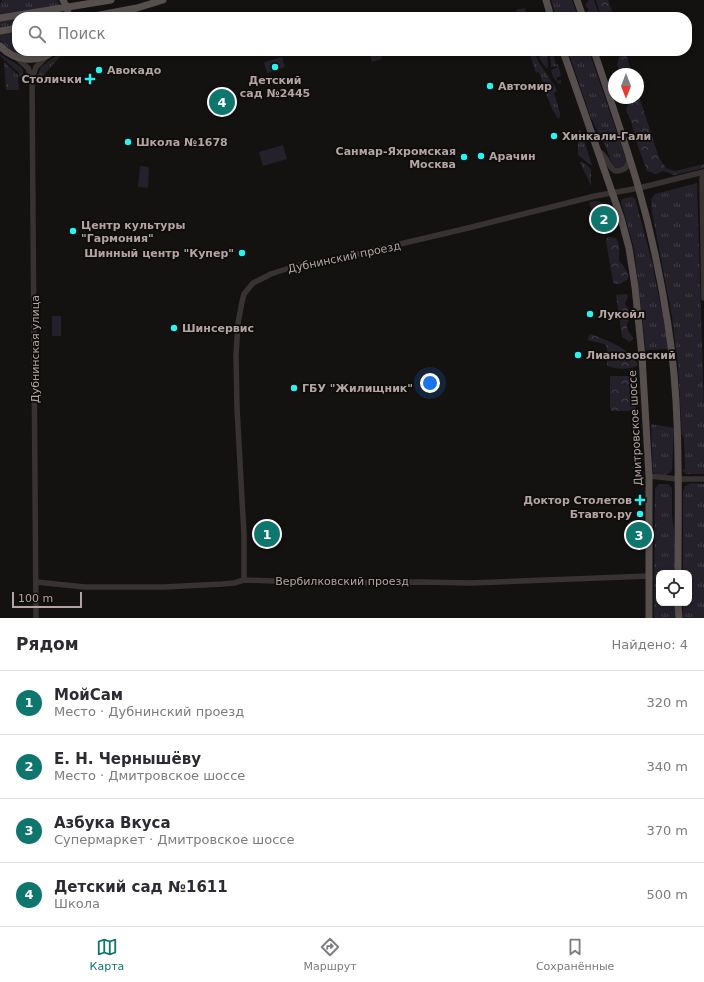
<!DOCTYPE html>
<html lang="ru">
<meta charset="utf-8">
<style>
:root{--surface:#fff;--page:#f7f7f7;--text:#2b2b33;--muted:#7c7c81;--line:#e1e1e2;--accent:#0f766e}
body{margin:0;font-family:"DejaVu Sans",sans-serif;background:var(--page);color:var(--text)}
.controls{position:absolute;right:12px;bottom:12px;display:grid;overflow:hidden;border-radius:8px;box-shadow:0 2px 6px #0003}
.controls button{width:36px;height:36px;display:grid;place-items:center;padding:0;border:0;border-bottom:1px solid var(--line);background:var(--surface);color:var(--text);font:20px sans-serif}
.compass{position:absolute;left:608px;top:68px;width:36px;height:36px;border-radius:50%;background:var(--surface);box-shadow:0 2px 6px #0003;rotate:180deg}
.scale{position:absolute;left:12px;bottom:10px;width:70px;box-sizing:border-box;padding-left:4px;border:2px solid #b4a3a2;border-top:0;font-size:11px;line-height:14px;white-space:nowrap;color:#b4a3a2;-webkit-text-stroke:3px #0e0d0c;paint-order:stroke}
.you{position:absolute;left:430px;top:383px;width:14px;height:14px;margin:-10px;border:3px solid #fff;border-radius:50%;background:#1a73e8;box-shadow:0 0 0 6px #1a73e833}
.badge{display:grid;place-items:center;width:26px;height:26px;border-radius:50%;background:var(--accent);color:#fff;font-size:13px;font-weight:700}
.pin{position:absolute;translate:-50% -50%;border:2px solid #fff;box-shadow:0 1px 4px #0006}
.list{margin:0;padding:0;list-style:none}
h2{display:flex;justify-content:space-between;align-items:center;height:52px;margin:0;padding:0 16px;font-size:17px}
h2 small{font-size:13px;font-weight:400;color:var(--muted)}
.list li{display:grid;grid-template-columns:26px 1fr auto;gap:12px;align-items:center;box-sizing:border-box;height:64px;padding:0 16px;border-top:1px solid var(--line)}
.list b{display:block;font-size:15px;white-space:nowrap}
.list p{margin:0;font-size:13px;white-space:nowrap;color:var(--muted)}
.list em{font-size:13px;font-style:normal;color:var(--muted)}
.icon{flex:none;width:22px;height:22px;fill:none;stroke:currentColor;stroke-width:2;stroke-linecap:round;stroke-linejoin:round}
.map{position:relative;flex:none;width:704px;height:618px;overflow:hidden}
.search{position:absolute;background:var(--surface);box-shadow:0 2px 6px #0003;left:12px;right:12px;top:12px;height:44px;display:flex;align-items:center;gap:10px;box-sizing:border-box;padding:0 14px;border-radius:16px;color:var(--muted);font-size:15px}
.sheet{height:308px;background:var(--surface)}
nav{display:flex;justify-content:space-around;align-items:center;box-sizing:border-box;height:56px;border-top:1px solid var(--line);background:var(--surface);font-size:11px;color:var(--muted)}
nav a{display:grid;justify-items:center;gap:2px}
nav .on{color:var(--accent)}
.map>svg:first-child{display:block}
.grass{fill:url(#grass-tufts)}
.forest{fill:url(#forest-crowns)}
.green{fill:#25212a}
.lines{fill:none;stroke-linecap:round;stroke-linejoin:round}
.minor{stroke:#383332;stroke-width:5.5}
.major{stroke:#574f4e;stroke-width:7}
.poi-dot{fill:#28f3f2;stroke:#0e0d0c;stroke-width:1.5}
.labels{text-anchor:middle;stroke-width:3.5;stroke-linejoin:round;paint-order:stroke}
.poi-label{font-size:11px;font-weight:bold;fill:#b4a3a2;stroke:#0e0d0c;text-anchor:start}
.street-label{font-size:11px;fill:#b4a3a2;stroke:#0e0d0c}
</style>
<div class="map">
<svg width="704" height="618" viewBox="0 0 704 618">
<defs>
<pattern id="grass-tufts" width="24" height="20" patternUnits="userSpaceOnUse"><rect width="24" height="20" fill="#25212a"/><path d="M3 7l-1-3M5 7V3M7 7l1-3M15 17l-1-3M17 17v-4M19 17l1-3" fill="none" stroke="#423e46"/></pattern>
<pattern id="forest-crowns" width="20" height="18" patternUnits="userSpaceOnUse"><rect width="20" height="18" fill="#25212a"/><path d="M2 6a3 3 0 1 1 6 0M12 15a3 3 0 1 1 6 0" fill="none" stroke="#423e46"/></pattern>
</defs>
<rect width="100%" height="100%" fill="#131211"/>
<!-- grass -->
<path class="grass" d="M2,0H57L61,6L0,16V4Z
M551,0H572L578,17H556Z
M589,0H594L600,17H589L587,11L589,10L585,5Z
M525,8L527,17H518L516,10Z
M63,12L64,17H30Z
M17,19V24L0,27V21Z
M17,32V51H49C33,62 11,56 0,40V34Z
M62,51H65L41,78H37L41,67Z
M529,51H534L538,61L555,87L557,91L554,93L560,113V117L558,119L551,107L539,72L536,73Z
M537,51H547L548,68H546L540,59Z
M568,51H589L626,159L625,164L621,167L616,168L613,166L605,145L591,118Z
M551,52L553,53L556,65L558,64L561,76L556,78L558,81L561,80V83L559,84L553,77L551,70L558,67L557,66L551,67L550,54Z
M0,54L21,67L23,70L24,78H20L19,73L0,56Z
M4,62L18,75L19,90H6Z
M579,130L581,131L592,165L589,164L578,155V131Z
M580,162H583L591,169V186Z
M697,183L704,412V474H686L682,470L685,469L684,439L682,435L678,365L672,316L652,212L651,199L655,194Z
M631,197L635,198L652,262L669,349L646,350L634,248L621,202L622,199Z
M651,424L674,428L672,470C669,476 658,476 653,472Z
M691,483L704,484V618H683V603H689V573H683V493L685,486Z
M659,484H668L672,488V516L674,529L675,573H659V603H675V618H654L655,488Z"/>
<!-- forest -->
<path class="forest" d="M596,0H608L614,17H601Z
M617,51H625L632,74H621L617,65L619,56Z
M638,93L659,158L666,168L675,171L704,164V168L674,175L663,171L656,174L647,171L635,138L632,124L626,109L629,102L628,98H638Z
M610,237L616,238C621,246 619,253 619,261C624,266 629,272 628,279L620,284H615L613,282L606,241L607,238Z
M626,294L628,296L625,304C636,318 626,317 627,328C628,332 632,335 633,339L630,342L622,337L616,295Z
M590,334C605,339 631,349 638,365C631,370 614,370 607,365V347L605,344L587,340Z
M610,376H632L636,411H612L610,408Z"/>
<!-- green -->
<path class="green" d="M380,52L382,59L372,62L370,55Z
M282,57L285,67L267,73L264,62Z
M283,145L287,159L263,166L259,152Z
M140,166L149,167L148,188L138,187Z
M598,201C606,203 624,224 612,230C608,232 603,232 599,233L589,202Z
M52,316H61V336H52Z"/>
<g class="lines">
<!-- minor -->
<path class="minor" d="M16,57L28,68L32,79
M598,151C609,157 606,165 615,171C624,171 629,167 629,158
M703,172L702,180L704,298
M649,476L678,479H704
M244,580V535L237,408L236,355L238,323L242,302L244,294L253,283L271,274L295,266L345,257L468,228L595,196L639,188L704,172
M36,582L85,587H164L222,584L234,583L244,580L327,583L421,582L471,583L650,576
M36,618L32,79L36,67L46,57"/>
<!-- major -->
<path class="major" d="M63,0L67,8L69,17
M546,0L551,17
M577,0L583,17
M89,17L137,8L163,0
M0,18L111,0
M0,31L17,28
M0,46C14,61 37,64 54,51
M563,51L621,218L629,248L635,287L642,356L649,476V618
M594,51C609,96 625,141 638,186C651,231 661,279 668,325C681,407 678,491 678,573
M678,603L679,618"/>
</g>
<!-- markers -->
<g class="poi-dot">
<circle cx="275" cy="67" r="4"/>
<circle cx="99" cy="70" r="4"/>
<path d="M88 73h4v4h4v4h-4v4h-4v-4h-4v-4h4z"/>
<circle cx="490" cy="86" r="4"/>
<circle cx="554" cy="136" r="4"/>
<circle cx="128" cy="142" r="4"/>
<circle cx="481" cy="156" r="4"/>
<circle cx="464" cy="157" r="4"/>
<circle cx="73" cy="231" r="4"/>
<circle cx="242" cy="253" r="4"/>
<circle cx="590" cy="314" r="4"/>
<circle cx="174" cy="328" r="4"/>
<circle cx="578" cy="355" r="4"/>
<circle cx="294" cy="388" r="4"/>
<path d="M638 494h4v4h4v4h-4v4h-4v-4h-4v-4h4z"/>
<circle cx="640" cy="514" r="4"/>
</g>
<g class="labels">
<!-- poi labels -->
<g class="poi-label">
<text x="107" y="74">Авокадо</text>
<text x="82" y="83" text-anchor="end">Столички</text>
<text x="275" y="84" text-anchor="middle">Детский<tspan x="275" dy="13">сад №2445</tspan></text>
<text x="498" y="90">Автомир</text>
<text x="562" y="140">Хинкали-Гали</text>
<text x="136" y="146">Школа №1678</text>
<text x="456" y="155" text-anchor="end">Санмар-Яхромская<tspan x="456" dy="13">Москва</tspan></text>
<text x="489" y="160">Арачин</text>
<text x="81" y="229">Центр культуры<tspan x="81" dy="13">"Гармония"</tspan></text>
<text x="234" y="257" text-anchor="end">Шинный центр "Купер"</text>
<text x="598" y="318">Лукойл</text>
<text x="182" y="332">Шинсервис</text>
<text x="586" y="359">Лианозовский</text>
<text x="302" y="392">ГБУ "Жилищник"</text>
<text x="632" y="504" text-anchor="end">Доктор Столетов</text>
<text x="632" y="518" text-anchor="end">Бтавто.ру</text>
</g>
<!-- street labels -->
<g class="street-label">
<text transform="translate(344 257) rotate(-12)" y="4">Дубнинский проезд</text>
<text transform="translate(35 349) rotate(-90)" y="4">Дубнинская улица</text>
<text transform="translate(635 428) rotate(-93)" y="4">Дмитровское шоссе</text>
<text x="342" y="585">Вербилковский проезд</text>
</g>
</g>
</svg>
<div class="controls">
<button><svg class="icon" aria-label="locate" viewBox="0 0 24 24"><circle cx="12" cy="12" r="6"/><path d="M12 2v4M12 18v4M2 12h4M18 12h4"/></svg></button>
</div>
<svg class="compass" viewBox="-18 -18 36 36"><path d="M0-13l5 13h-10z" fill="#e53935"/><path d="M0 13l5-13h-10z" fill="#7c7c81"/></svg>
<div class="scale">100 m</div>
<div class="you"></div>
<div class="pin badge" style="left:267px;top:534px">1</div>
<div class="pin badge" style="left:604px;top:219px">2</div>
<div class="pin badge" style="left:639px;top:535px">3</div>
<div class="pin badge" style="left:222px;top:102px">4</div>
<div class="search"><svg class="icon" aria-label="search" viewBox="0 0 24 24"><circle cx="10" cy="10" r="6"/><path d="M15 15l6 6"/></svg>Поиск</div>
</div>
<section class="sheet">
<h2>Рядом<small>Найдено: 4</small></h2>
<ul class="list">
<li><span class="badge">1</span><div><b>МойСам</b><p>Место · Дубнинский проезд</p></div><em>320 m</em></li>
<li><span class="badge">2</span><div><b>Е. Н. Чернышёву</b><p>Место · Дмитровское шоссе</p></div><em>340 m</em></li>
<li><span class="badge">3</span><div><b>Азбука Вкуса</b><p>Супермаркет · Дмитровское шоссе</p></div><em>370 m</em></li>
<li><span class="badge">4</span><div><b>Детский сад №1611</b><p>Школа</p></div><em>500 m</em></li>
</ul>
</section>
<nav>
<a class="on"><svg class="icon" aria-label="map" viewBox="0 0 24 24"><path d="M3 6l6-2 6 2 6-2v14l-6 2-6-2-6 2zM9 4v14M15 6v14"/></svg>Карта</a>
<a><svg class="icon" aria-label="directions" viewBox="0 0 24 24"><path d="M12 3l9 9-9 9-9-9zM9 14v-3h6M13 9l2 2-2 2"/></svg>Маршрут</a>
<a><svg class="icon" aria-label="saved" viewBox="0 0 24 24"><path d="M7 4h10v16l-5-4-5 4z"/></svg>Сохранённые</a>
</nav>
